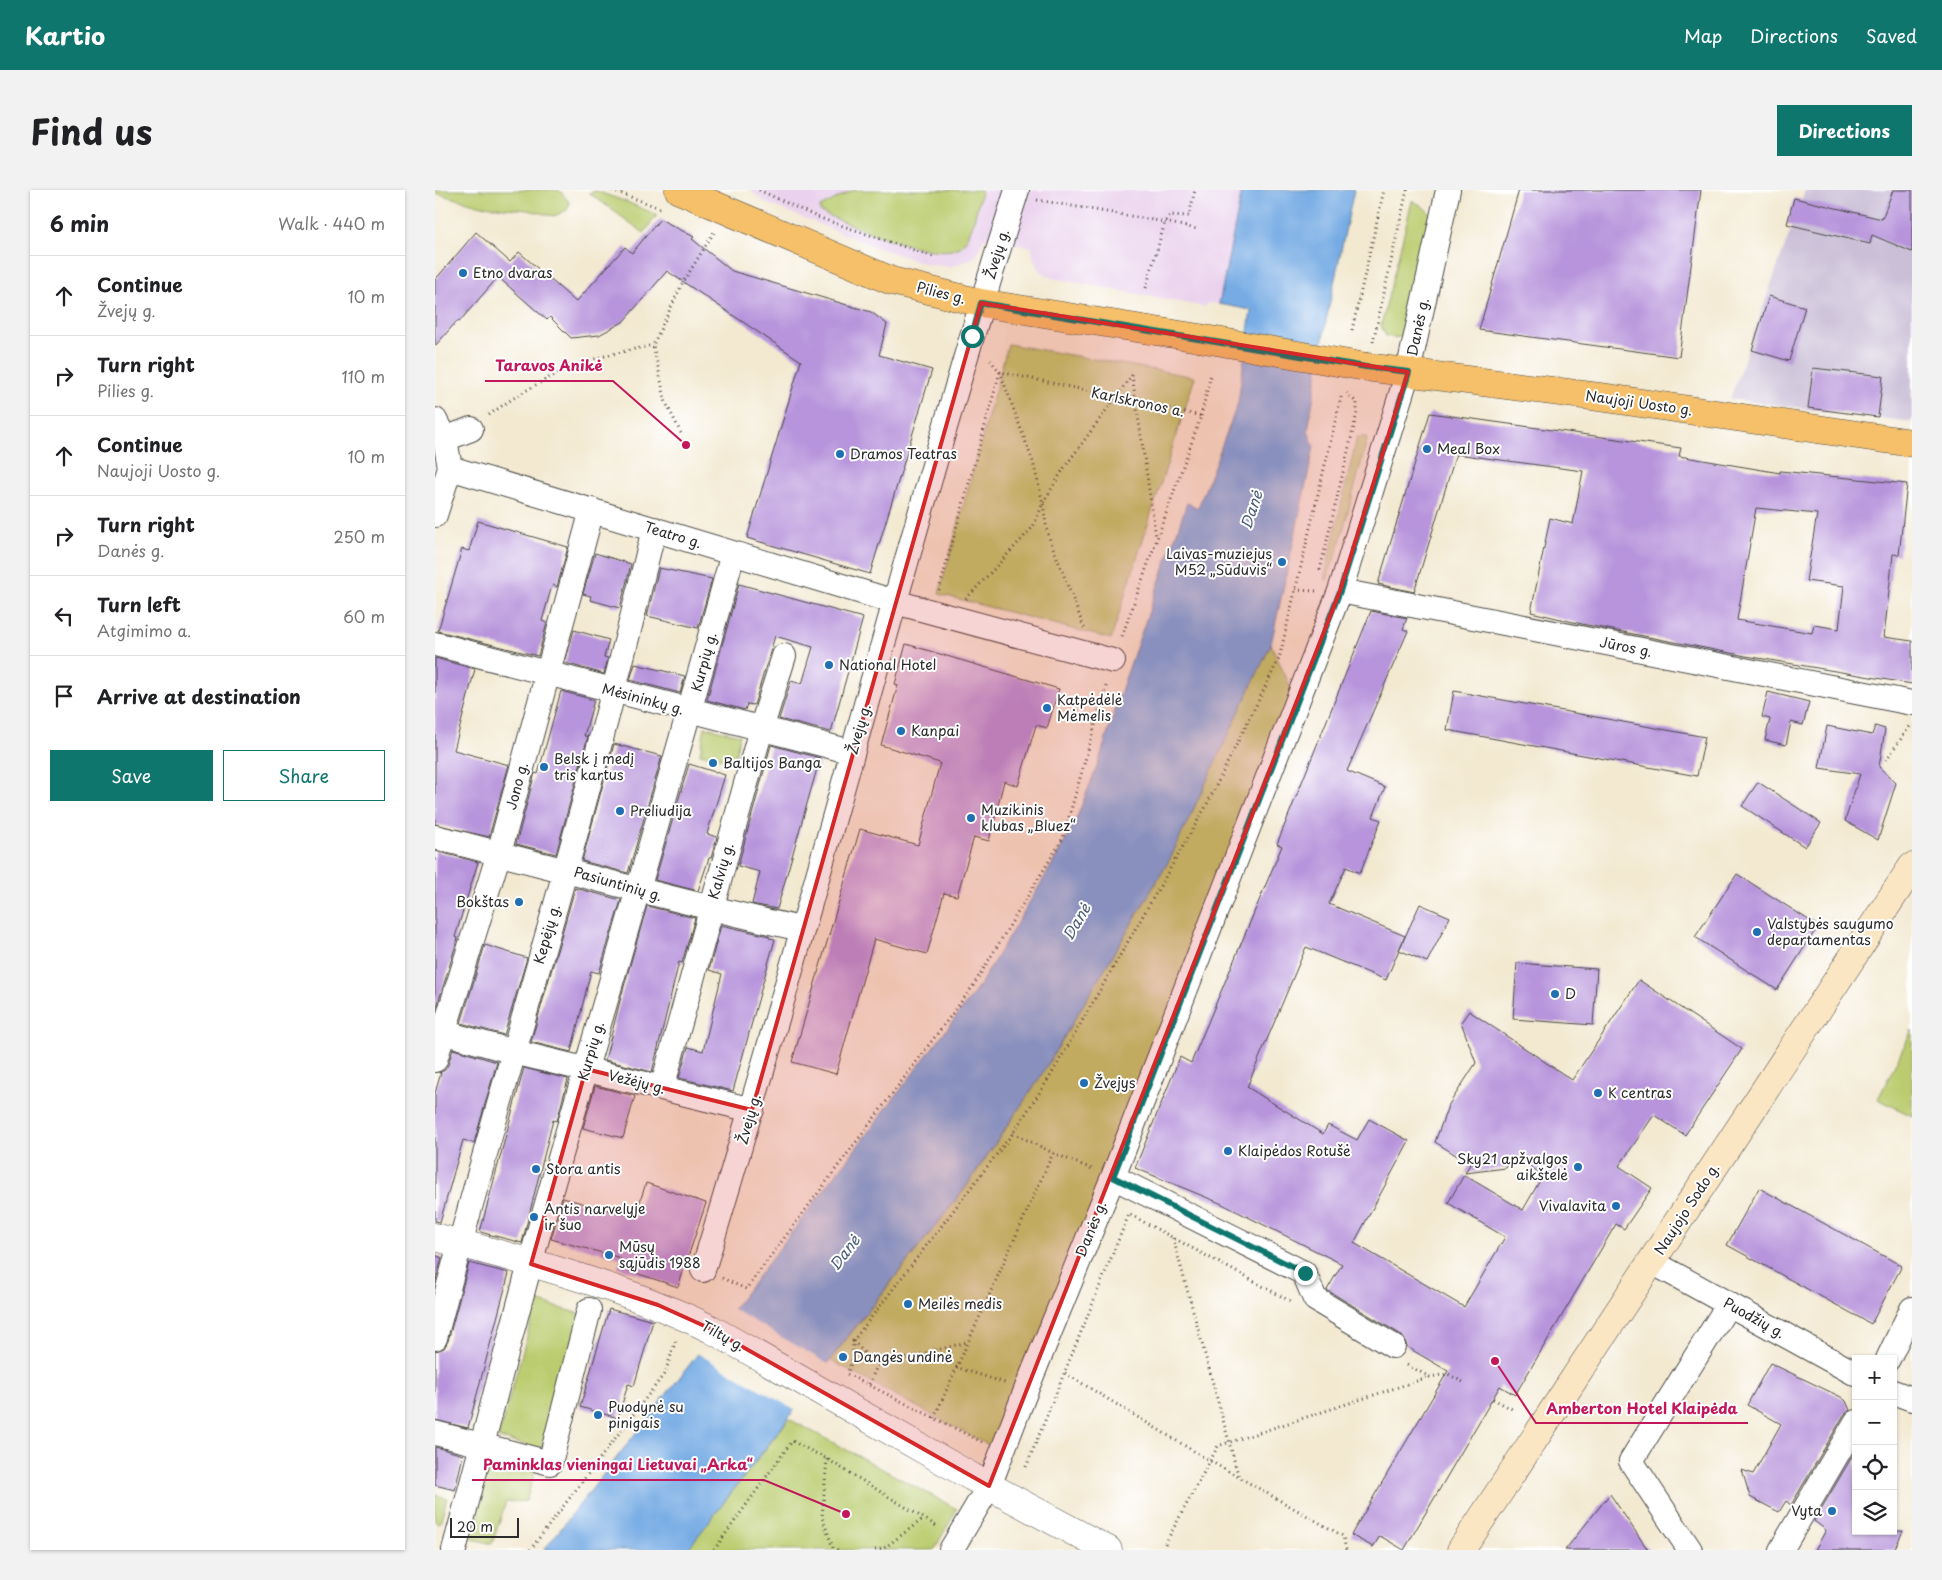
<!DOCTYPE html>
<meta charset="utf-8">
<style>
:root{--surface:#fff;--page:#f2f2f2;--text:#202124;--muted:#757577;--line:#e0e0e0;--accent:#0f766e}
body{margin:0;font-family:"Playpen Sans",sans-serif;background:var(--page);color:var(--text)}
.controls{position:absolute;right:15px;bottom:15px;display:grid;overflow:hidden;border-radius:0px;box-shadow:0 1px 4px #0004}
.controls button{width:45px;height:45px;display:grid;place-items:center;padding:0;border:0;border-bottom:1px solid var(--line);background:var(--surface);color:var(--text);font:25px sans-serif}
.scale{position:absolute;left:15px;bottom:12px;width:69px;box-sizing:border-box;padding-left:5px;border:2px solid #2b2b2b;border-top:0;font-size:14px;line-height:18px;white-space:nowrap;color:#2b2b2b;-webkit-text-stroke:4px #fff;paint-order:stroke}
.stop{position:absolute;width:15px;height:15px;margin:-11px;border:4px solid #0f766e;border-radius:50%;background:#fff}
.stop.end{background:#0f766e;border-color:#fff;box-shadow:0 1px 5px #0008}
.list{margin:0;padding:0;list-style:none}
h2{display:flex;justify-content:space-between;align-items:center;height:65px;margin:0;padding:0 20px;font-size:21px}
h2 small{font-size:16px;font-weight:400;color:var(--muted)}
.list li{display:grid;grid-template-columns:32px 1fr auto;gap:15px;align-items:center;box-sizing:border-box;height:80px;padding:0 20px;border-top:1px solid var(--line)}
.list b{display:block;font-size:19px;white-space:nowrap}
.list p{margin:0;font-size:16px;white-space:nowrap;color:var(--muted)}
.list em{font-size:16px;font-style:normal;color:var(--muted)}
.actions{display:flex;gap:10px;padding:15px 20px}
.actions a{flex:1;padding:11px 0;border:1px solid var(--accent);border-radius:0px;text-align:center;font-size:18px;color:var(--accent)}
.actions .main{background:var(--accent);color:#fff}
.icon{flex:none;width:28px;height:28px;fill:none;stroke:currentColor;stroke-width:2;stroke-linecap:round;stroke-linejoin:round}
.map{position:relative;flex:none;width:1477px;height:1360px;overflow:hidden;border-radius:0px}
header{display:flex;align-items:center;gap:30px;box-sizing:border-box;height:70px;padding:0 25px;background:var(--accent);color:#fff}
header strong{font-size:24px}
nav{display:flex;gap:28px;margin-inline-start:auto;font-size:18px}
.intro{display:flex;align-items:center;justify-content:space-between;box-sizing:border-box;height:120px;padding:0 30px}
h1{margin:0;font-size:35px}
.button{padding:12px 22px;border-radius:0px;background:var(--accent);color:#fff;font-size:18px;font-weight:700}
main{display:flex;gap:30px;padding:0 30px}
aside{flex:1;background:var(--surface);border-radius:0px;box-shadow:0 1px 4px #0004}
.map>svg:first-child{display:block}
.built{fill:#ead1ed}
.industrial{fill:#cabfd7}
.green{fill:#bbcc6f;stroke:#737c4d}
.water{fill:#76abe4;stroke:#506b88}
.pier{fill:#f3e9d1}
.building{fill:#b794db;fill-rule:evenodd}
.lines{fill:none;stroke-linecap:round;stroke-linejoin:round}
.minor-casing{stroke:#494844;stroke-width:26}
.tertiary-casing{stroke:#494844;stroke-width:29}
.secondary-casing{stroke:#494844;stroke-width:29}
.primary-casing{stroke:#494844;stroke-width:29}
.path{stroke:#494844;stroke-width:3;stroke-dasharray:1 4;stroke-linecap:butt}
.minor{stroke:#fff;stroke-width:24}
.tertiary{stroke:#fff;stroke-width:28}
.secondary{stroke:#fbe6c4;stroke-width:28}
.primary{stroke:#f6c06b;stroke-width:28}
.primary-bridge-casing{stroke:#494844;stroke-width:29;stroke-linecap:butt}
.primary-bridge{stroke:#f6c06b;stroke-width:28}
.route{stroke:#0f766e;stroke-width:6}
.marked{fill:#d62828;fill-opacity:0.2;stroke:#d62828;stroke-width:4;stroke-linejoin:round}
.poi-dot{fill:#1f6fb2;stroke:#fff;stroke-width:2}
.labels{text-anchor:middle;stroke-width:4;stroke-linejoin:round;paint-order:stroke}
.street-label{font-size:14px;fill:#2b2b2b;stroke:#fff}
.poi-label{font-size:14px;fill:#2b2b2b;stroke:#fff;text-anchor:start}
.water-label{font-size:15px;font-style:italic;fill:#495e75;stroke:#fff}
.leader{fill:none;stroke:#c2185b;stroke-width:2}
.callout-dot{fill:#c2185b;stroke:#fff;stroke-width:2}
.callout-label{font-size:15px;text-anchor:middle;font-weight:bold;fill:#c2185b;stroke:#fff;stroke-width:4;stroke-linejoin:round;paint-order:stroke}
</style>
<header>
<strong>Kartio</strong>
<nav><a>Map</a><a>Directions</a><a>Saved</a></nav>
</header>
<div class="intro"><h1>Find us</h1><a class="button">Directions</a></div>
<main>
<aside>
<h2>6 min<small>Walk · 440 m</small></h2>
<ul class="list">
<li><svg class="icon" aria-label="ahead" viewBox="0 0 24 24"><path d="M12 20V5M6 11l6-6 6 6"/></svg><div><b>Continue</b><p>Žvejų g.</p></div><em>10 m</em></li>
<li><svg class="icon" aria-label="right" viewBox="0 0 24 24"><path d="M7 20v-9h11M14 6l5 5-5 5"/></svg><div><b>Turn right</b><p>Pilies g.</p></div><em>110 m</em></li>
<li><svg class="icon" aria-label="ahead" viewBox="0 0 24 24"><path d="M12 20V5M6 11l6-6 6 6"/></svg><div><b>Continue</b><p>Naujoji Uosto g.</p></div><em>10 m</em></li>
<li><svg class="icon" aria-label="right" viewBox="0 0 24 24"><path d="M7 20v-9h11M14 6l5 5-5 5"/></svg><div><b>Turn right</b><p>Danės g.</p></div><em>250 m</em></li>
<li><svg class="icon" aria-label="left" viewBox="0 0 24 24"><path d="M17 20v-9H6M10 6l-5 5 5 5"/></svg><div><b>Turn left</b><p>Atgimimo a.</p></div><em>60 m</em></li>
<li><svg class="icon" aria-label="arrive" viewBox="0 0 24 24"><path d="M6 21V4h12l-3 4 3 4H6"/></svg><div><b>Arrive at destination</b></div></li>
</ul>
<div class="actions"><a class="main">Save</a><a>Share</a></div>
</aside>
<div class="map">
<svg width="1477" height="1360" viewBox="0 0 1477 1360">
<rect width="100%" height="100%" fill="#fff"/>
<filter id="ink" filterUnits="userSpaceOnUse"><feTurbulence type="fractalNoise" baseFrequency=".02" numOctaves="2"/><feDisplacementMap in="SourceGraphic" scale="10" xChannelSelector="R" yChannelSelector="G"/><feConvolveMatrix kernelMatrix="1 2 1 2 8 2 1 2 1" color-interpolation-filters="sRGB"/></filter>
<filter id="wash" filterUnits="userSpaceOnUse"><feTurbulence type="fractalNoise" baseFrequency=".0096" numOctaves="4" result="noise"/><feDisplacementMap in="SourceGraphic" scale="20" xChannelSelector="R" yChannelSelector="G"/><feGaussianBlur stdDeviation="1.12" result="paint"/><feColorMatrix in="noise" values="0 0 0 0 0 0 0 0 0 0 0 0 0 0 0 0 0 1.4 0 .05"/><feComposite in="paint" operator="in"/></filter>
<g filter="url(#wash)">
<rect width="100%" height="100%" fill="#f3e9d1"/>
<!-- built -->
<path class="built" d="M315,0H807L784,114L773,113L770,117L617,88L605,81L598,67L597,57L549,48L541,66L527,73L514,77L491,74L438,56L329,12Z"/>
<!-- industrial -->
<path class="industrial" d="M1370,0H1477V232L1295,209Z"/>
<!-- green -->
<path class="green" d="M0,0H124L135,13L132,20L119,26L93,20L47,16L0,3Z
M418,0H547C542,14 537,50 525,57C500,73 412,33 385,22V17Z
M161,1L192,12L222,25L209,43L154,3Z
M977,11L986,15L996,24L972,145C965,148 959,148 951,146L946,136Z
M573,154L760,187L676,449L504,404Z
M922,247H931L932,251L904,356L892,390L889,389Z
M836,454L862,512L568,1263L395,1170L530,999L604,889L735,669Z
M270,537L305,545L299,571L265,564Z
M1477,840V926L1443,909Z
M102,1111L145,1124L106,1259L63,1248Z
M354,1229L522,1319L499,1360H252Z
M55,1270L100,1281L91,1311L71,1312L57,1354L34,1348Z
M0,1305L12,1308L5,1333L0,1332Z"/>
<!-- water -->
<path class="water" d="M807,0H919L891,131L873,241L879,257L836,454L735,669L604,889L530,998L409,1151L353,1229L252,1360H109L299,1118L543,798L618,673L640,632L663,574L688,495L752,313L763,318L803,213L816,120L784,114Z"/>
<!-- pier -->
<path class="pier" d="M296,1118L395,1175L362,1221L262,1163Z"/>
<g id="blocks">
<!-- building -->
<path class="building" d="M1084,0H1266L1244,167L1044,140Z
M1458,0H1477V62L1437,45L1435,54L1352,34L1359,8L1447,29Z
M225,29L259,47L257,49L297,81L436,122L452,134L444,165L497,180L435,384L312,348L366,171L232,81L188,132L164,145L136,148L115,127L112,130L63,87L24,132L22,131L0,156V90L41,42L75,72L84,62L141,112L190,57L197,63Z
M1334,106L1370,117L1354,171L1317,160Z
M1378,178L1448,186L1443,227L1373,218Z
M995,223L1246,258L1244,266L1345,283V281L1472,294L1464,365L1458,364L1449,447L1477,451V494L1311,466L1147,434L1096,422L1115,328L1138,334L1148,281L1021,264L979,402L943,394ZM1321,318L1382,324L1371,391L1409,396L1404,439L1379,435L1377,443L1302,430Z
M43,331L133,357L122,397L118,395L116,399L107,431L112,433L103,466L3,441L27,359L34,361Z
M160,363L196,374L185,418L155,410L156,406L148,404Z
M224,378L277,389L263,438L212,426Z
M304,394L428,428L396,542L344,529L356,491L367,494L378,457L340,446L319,515L312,514L310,520L272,510Z
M936,421L972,428L968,439L973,441L912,581L950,597L938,627L946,630L925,683L911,677L894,714L970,746L951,790L871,757L812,897L888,944L893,935L922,950L934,929L974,951L919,1053L1029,1117L1070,1047L1013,1013L1029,985L1088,1020L1108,985L1079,966L1071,978L1030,983L1035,974L1000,952L1013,916L1041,873L1026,832L1034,821L1137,890L1204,790L1307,859L1250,945L1219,925L1184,976L1217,998L1189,1039L1181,1034L1080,1205L1065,1196L969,1360L945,1346L938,1357L916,1345L1013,1181L972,1157L970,1150L965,1144L892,1100L907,1074L785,1013L700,978L745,867L756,873L847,656L842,654Z
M139,440L174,450L169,467L173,468L169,484L130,473Z
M471,454L624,499L612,538L601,535L583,596L569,591L554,651L539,647L522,706L509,703L492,764L439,749L401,884L357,872L425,639L483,655L505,573L446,555L463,495L460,494Z
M0,468L40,479L19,560L74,575L54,647L0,634Z
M200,474L250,486L245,503L195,490Z
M126,501L159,510L149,546H153L121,664L81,654L100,583L103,584Z
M1019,501L1270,547L1262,586L1012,540Z
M1333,502L1374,512L1368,535L1356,532L1351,555L1330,550L1335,529L1327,527Z
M1392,536L1437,545L1440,536L1450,539L1444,577L1461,593L1443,650L1410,631L1425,584L1384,578Z
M179,554L227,566L193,683L147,671Z
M336,555L385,568L342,719L317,714L325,682L303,676Z
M254,574L290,585L272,644L282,647L276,668H274L263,701L220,690Z
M1323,592L1386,633L1370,657L1307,616Z
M0,661L43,672L20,747L23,748L0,823Z
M1302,684L1383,736L1342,800L1260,747Z
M140,698L186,710L164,783L156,781L136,862L96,852Z
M985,714L1015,727L992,772L964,760Z
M212,716L260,728L247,773L244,772L217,882L170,870L186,807Z
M286,735L334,746V748L340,749L298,901L244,888L253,857L268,861L287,784L274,780Z
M50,755L92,768L69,845L26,833Z
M1082,773L1162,779L1158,835L1078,829Z
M18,859L62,872L39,953L28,950L5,1032L0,1031V903L6,883H4L10,880L13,875Z
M89,878L133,889L122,931L118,930L87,1053L45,1042Z
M160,896L200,906L188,948L148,938Z
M211,993L271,1013L243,1097L183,1077L186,1068L116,1049L128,1008L200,1027Z
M1324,998L1467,1076L1436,1134L1292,1055Z
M0,1065L7,1068L0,1094Z
M34,1073L74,1083L33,1238L0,1230V1161L9,1158L13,1151Z
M174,1119L218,1131L199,1196L193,1194L183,1228L145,1217Z
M1335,1173L1406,1207L1411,1211L1415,1220L1409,1225L1356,1315L1351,1311L1344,1322L1315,1307L1307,1280L1318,1284L1346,1234L1312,1215Z
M0,1257L28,1265L20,1300L0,1295Z
M1421,1260V1341H1468L1459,1360H1380L1391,1340L1379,1331Z
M1175,1304L1213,1360H1130Z"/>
</g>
</g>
<g filter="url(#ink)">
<use href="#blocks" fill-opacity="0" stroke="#494844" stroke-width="1"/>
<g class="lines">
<defs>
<path id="minor" d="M0,230L10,249L15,278L0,325
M10,249L36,239
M15,278L460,412L678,471
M905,401L1477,513
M0,454L417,562
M0,647C122,678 243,712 366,739
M0,840L79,862L317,920
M0,870L64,663L157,320
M227,898L326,539L349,466
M678,987L869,1083L880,1109L958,1156
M1217,1072L1421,1184
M268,1080C378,721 469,358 582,0
M0,1148C40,992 87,837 130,682C162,568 191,454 219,339
M1453,1169L1477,1119
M1458,1202L1477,1209
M0,1243L115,1273L154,1120
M19,1360C48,1253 75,1145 105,1038C169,813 237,589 298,363
M516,1360L554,1296L591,1200L678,987L905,401L973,182L1013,0
M1255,1360L1196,1271L1293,1115
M1346,1360L1421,1232"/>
<path id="tertiary" d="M0,1047C94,1071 189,1097 276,1139L537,1287L673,1360"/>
<path id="secondary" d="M1026,1360L1477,677"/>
<path id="primary" d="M244,0L457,91L546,113L764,148
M931,177L1172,208L1477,253"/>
</defs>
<!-- minor casing -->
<use href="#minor" class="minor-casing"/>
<!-- tertiary casing -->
<use href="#tertiary" class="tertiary-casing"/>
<!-- secondary casing -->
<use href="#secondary" class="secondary-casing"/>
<!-- primary casing -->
<use href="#primary" class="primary-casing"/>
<!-- path -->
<path class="path" d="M177,0L225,18
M324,0L382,27L499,67
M602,10L730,32L762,39
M711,98L730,32L735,25L754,26L760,0
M917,140L949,0
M938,152L972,0H970
M555,170L565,182L598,272L608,313L612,342L650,440
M697,185L721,347
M54,225C80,206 109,189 139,176C163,166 192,161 218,155
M766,226L776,184
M246,243L231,213L218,155L247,94L279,42
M885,380L922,223V213L912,203
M504,400L565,182L702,211L766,226L686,449
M860,400L882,401
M531,409L598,337L608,313L629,278L697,185
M1451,570L1475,536
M578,943L618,963L657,979
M738,1048L804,1288
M287,1088L311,1099L538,796L628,648L672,493
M418,1151L442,1176
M972,1175L995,1187L1013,1184L1028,1192
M521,1177L570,1193
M630,1183L775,1271L783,1256L994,1187
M434,1194L442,1176L532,1152
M1058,1209L1079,1220
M499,1228L618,963
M547,1252L412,1184L418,1168V1151L578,943L616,885L770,618L844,469L906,207
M392,1269L387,1327L398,1358L403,1360
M591,1277L694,1024L855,1111
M730,1354L775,1271L908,1346L911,1360
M95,1360L230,1183L241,1150
M279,1360L357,1251L392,1269L503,1337
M440,1360L448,1359L489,1328"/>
<!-- minor -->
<use href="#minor" class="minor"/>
<!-- tertiary -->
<use href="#tertiary" class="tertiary"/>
<!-- secondary -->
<use href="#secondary" class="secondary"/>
<!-- primary -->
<use href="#primary" class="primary"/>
<defs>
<path id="primary-bridge" d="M764,148L931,177"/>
</defs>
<!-- primary-bridge casing -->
<use href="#primary-bridge" class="primary-bridge-casing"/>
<!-- primary-bridge -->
<use href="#primary-bridge" class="primary-bridge"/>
</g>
</g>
<g class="lines" filter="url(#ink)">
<!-- route -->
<path class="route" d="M537,146L546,113L931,177L974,182L905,401L678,987L870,1083"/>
</g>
<!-- marked area -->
<path class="marked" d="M546,113L973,182L905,401L554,1296L276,1139L223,1115L96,1074L151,879L317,920Z"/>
<!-- markers -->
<g class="poi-dot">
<circle cx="28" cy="83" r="5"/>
<circle cx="992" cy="259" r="5"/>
<circle cx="405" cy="264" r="5"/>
<circle cx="847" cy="372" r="5"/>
<circle cx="394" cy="475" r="5"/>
<circle cx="612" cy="518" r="5"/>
<circle cx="466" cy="541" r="5"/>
<circle cx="278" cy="573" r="5"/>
<circle cx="109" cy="577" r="5"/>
<circle cx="185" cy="621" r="5"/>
<circle cx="536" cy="628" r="5"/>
<circle cx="84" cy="712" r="5"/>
<circle cx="1322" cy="742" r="5"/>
<circle cx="1120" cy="804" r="5"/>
<circle cx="649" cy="893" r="5"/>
<circle cx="1163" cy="903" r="5"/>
<circle cx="793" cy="961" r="5"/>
<circle cx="1143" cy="977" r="5"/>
<circle cx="101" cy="979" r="5"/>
<circle cx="1181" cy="1016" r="5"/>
<circle cx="99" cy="1027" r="5"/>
<circle cx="174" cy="1065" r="5"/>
<circle cx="473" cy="1114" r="5"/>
<circle cx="408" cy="1167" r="5"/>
<circle cx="163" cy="1225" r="5"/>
<circle cx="1397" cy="1321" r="5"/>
</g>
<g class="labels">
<!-- street labels -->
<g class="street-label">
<text transform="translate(562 64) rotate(-73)" y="5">Žvejų g.</text>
<text transform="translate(506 103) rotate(14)" y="5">Pilies g.</text>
<text transform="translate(983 137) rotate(-78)" y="5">Danės g.</text>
<text transform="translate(703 212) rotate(12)" y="5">Karlskronos a.</text>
<text transform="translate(1204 213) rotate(8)" y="5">Naujoji Uosto g.</text>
<text transform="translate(238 345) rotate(17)" y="5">Teatro g.</text>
<text transform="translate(1191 457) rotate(11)" y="5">Jūros g.</text>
<text transform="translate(269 472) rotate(-75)" y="5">Kurpių g.</text>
<text transform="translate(208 509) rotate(15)" y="5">Mėsininkų g.</text>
<text transform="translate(424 539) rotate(-74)" y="5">Žvejų g.</text>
<text transform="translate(82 596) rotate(-75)" y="5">Jono g.</text>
<text transform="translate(286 681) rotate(-74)" y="5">Kalvių g.</text>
<text transform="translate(183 694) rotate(16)" y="5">Pasiuntinių g.</text>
<text transform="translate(112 744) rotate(-74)" y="5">Kepėjų g.</text>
<text transform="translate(156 861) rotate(-74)" y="5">Kurpių g.</text>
<text transform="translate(202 892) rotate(14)" y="5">Vežėjų g.</text>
<text transform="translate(314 929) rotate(-74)" y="5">Žvejų g.</text>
<text transform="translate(1252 1019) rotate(-57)" y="5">Naujojo Sodo g.</text>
<text transform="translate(656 1039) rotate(-68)" y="5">Danės g.</text>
<text transform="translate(1319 1128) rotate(29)" y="5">Puodžių g.</text>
<text transform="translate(288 1146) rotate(29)" y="5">Tiltų g.</text>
</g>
<!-- poi labels -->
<g class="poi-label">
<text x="38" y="88">Etno dvaras</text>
<text x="1002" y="264">Meal Box</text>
<text x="415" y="269">Dramos Teatras</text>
<text x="837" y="369" text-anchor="end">Laivas-muziejus<tspan x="837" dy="16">M52 „Sūduvis“</tspan></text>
<text x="404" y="480">National Hotel</text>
<text x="622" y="515">Katpėdėlė<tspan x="622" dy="16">Mėmelis</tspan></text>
<text x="476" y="546">Kanpai</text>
<text x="119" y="574">Belsk į medį<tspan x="119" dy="16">tris kartus</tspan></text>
<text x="288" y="578">Baltijos Banga</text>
<text x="546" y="625">Muzikinis<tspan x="546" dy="16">klubas „Bluez“</tspan></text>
<text x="195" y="626">Preliudija</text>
<text x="74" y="717" text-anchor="end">Bokštas</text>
<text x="1332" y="739">Valstybės saugumo<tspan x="1332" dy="16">departamentas</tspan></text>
<text x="1130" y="809">D</text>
<text x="659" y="898">Žvejys</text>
<text x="1173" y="908">K centras</text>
<text x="803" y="966">Klaipėdos Rotušė</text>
<text x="1133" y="974" text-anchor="end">Sky21 apžvalgos<tspan x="1133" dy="16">aikštelė</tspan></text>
<text x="111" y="984">Stora antis</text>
<text x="1171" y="1021" text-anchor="end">Vivalavita</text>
<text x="109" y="1024">Antis narvelyje<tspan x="109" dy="16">ir šuo</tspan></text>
<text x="184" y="1062">Mūsų<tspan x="184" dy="16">sąjūdis 1988</tspan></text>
<text x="483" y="1119">Meilės medis</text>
<text x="418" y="1172">Dangės undinė</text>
<text x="173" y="1222">Puodynė su<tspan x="173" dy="16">pinigais</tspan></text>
<text x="1387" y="1326" text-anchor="end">Vyta</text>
</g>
<!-- water labels -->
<g class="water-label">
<text transform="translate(817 320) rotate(-72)" y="5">Danė</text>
<text transform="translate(642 732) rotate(-60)" y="5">Danė</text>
<text transform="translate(410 1063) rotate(-53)" y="5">Danė</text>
</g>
</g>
<!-- callouts -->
<path class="leader" d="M251 255L178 191H50M1060 1171L1101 1233H1313M411 1324L329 1290H37"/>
<g class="callout-dot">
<circle cx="251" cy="255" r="5"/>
<circle cx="1060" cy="1171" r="5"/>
<circle cx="411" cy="1324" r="5"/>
</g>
<g class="callout-label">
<text x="114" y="181">Taravos Anikė</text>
<text x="1207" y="1224">Amberton Hotel Klaipėda</text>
<text x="183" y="1280">Paminklas vieningai Lietuvai „Arka“</text>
</g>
</svg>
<div class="controls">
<button>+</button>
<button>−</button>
<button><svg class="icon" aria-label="locate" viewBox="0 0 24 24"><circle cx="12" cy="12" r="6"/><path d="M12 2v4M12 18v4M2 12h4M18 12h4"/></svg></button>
<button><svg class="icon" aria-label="layers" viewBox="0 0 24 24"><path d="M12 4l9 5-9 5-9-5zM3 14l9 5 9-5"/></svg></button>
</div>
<div class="scale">20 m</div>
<div class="stop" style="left:537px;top:146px"></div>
<div class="stop end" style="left:870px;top:1083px"></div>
</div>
</main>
